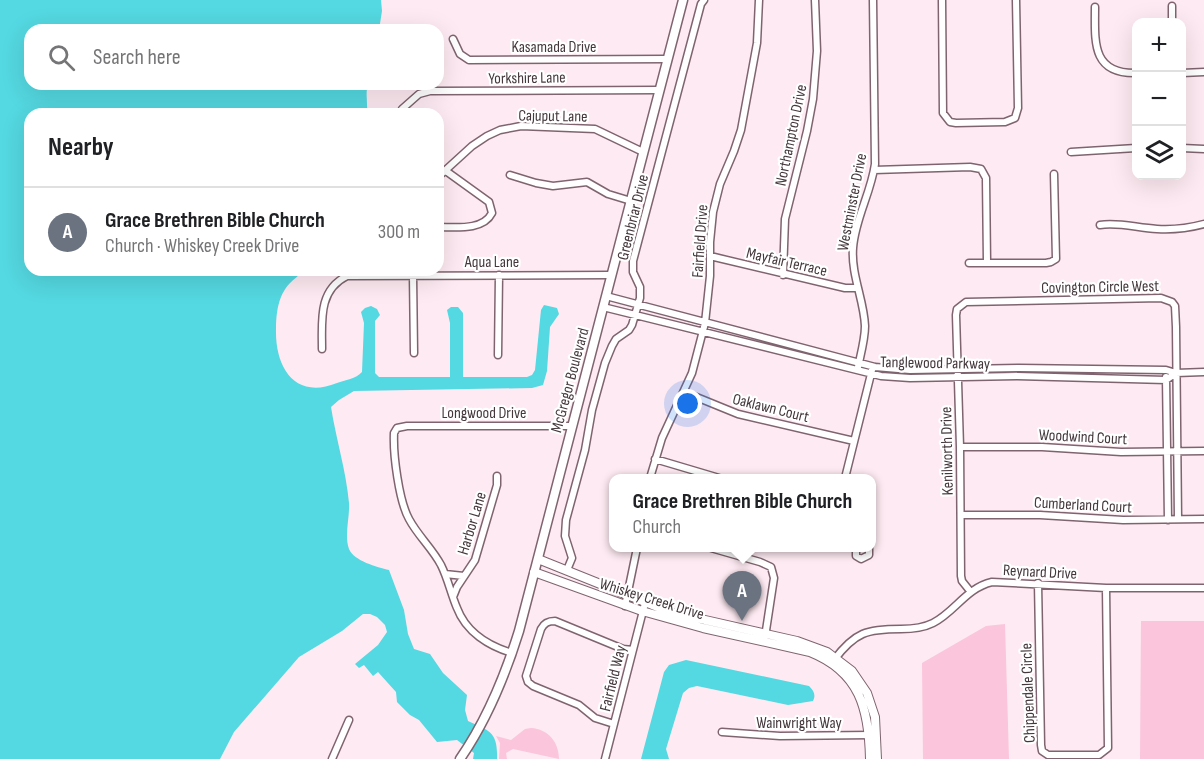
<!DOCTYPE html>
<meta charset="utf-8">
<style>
:root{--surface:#fff;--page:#f6f6f6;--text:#202124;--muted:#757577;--line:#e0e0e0;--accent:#b45309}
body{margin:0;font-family:"Sofia Sans Condensed",sans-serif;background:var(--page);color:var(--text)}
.controls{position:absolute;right:18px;top:18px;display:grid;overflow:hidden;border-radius:12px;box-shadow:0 6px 24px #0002}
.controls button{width:54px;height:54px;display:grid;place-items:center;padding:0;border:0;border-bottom:2px solid var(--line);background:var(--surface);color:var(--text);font:30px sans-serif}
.you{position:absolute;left:688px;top:404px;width:21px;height:21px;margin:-15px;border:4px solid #fff;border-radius:50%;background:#1a73e8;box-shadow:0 0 0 9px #1a73e833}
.badge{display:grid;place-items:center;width:39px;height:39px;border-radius:50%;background:var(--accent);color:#fff;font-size:20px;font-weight:700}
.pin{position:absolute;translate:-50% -50px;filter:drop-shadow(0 2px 3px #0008)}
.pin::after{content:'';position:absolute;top:32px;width:21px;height:18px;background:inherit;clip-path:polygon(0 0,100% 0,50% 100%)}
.popup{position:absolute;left:609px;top:474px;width:267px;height:78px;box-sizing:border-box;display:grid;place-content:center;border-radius:12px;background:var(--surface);filter:drop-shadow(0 2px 4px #0005);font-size:20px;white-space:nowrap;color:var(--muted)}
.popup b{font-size:22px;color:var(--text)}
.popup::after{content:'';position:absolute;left:50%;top:100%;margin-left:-12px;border:12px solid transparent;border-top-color:var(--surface)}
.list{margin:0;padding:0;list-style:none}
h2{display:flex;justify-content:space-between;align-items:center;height:78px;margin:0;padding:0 24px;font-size:26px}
h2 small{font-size:20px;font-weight:400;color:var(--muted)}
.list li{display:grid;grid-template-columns:39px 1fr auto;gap:18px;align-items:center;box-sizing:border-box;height:90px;padding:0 24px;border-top:2px solid var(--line)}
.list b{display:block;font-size:22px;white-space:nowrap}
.list p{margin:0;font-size:20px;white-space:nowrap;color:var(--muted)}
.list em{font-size:20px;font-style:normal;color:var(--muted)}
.icon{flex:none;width:33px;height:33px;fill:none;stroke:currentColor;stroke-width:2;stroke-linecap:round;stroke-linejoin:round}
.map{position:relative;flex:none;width:1204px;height:759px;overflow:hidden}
.search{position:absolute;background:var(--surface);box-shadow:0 6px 24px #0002;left:24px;top:24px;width:420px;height:66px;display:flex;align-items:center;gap:15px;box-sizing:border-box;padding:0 21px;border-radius:18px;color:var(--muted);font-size:22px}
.panel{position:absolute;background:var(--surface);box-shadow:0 6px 24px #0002;left:24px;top:108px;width:420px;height:168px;border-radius:18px}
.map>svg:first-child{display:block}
.green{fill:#fbc5db}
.water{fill:#54d8e1}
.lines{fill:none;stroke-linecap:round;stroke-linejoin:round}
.minor-casing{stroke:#7f646f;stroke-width:9}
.tertiary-casing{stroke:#7f646f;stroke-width:10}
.secondary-casing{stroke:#7f646f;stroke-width:11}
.minor{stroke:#fff;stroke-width:6}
.tertiary{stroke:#fff;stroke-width:8}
.secondary{stroke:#fff;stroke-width:8}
.labels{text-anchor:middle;stroke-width:4.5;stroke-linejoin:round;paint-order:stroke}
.street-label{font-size:16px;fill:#44383d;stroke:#fff}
</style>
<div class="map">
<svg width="1204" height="759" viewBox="0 0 1204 759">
<rect width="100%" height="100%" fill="#feeaf2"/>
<!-- green -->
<path class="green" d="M1141,621H1204V759H1140Z
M1005,624L1009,759H923L922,663L986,626Z
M531,728C548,729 559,742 559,759L513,749L506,753L507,759H499L500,743L496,736L511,740L525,729Z"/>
<!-- water -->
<path class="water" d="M0,0H381L382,11L379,30H30V84H368C365,94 368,104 367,114H30V270H305C294,280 288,282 281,297C277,307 276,318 276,329C275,368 295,400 337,383C345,380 356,379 362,372L364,323L361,312L365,308L371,306L377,309L380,315L375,321V373L379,377H450V323L447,310L451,307H458L463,313V377H527L532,375L535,370L541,310L544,305L557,308L559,314L550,327L547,371L543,385L532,388L354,391L339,400L331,407C336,439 346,470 349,503C350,517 344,535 349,549C354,561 377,567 389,570L404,610L408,634L414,649L430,654L443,673L467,695L465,710L468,721C490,731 498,732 497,759H473L474,753L457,740L437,742L419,720L410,715L397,702L396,692L378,672L373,676L364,665L359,668L355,664L378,645L387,632L385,625L377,617L370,614H363L342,631L299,657L234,732L220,759H0Z
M686,660L809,686C814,691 816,695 813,701L788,705L697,686L689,688L683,693L666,749L669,759H641L664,672L669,665Z"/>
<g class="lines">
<defs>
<path id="minor" d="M942,0L943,113L950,122L956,123L1005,122L1015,118L1018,108L1016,0
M1172,6V22
M1095,7C1095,41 1091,74 1136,73
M453,39L460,54L469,60L667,59
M1182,73L1204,72
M402,109L419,94L430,91L659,90
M1182,148L1204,149
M1071,152L1136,148
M874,170L970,167L981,169L986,178L987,262
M510,175L536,183L553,186L587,182L608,194L631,201
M438,177L472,146L487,136L500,130L521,126L595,129L643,152
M1100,225C1119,222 1137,228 1157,229C1172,230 1189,228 1204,224
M438,227C455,227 483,231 492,213L489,202L446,171
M710,256L845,288H858
M969,263H1046L1051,262L1056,259L1054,174
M413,275L414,353
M783,275L785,219L807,131L813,99L817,51L815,0
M606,296L875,367L910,370L1019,368L1166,370L1176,373L1204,372
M603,307L881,376L910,378L1017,376L1166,380L1176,373
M322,349C322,321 318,290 347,276L611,275
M498,355L499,275
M858,367C861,353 865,339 865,326C864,300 851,275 853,248C855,219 871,193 875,164L873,0
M1166,377L1168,520
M684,392L738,414L854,441
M960,447H1042L1121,452L1204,451
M655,459L719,478
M650,478L662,438L692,373L705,323L710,276V242L713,212L720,184L734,151L741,130L757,43L759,0
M845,478L872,370
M961,515H1040L1123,520L1204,519
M711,548L760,562L771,567L774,578L765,637
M856,548V556L861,559L869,555V548
M567,570L572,558L565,536L566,520L585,450L592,410L605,363L612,346L616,339L629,330L632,325L640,298V287L633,272V261L701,4L704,0
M445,574L464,576
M1038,583L1041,745L1042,751L1048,755H1099L1108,748L1106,588
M970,591L962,581L961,576L960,447L956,315L957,309L966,302L1161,298L1172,302L1175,306L1176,327L1178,519
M453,597L457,587L475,560L497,485V476
M625,606L637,548
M512,653C489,646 466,632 457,608C451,594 448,579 441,565C432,548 418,536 409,519C399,501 393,455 394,433L397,428L407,426H572
M834,660C855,632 867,629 901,629C912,629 923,628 933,623C955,612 966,588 992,582L1106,588H1204
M614,724L595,718L579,705L533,686L528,682L526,676L541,629C544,623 548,621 555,621L623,649L633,650
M722,732L780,736L871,735
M332,759L349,720
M605,759L645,603"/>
<path id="tertiary" d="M538,559L670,612L797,641L827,652L852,671L867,693L875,717L877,759
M534,572L642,611L703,628L810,652C860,672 869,709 870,759"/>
<path id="secondary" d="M460,759C487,720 505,676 519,631L683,0"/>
</defs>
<!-- minor casing -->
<use href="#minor" class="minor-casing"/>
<!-- tertiary casing -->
<use href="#tertiary" class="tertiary-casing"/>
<!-- secondary casing -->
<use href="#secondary" class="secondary-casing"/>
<!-- minor -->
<use href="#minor" class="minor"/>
<!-- tertiary -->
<use href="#tertiary" class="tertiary"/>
<!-- secondary -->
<use href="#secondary" class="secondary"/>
</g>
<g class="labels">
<!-- street labels -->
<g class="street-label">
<text x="554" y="52">Kasamada Drive</text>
<text transform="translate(527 77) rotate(-1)" y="6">Yorkshire Lane</text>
<text transform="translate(553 115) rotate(1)" y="6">Cajuput Lane</text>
<text transform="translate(790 135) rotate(-78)" y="6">Northampton Drive</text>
<text transform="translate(851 202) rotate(-79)" y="6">Westminster Drive</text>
<text transform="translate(632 217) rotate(-76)" y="6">Greenbriar Drive</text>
<text transform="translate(699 241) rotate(-86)" y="6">Fairfield Drive</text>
<text x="492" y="267">Aqua Lane</text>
<text transform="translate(787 261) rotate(13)" y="6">Mayfair Terrace</text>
<text transform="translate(1100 286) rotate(-1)" y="6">Covington Circle West</text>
<text transform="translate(935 362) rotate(1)" y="6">Tanglewood Parkway</text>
<text transform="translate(569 380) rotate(-75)" y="6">McGregor Boulevard</text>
<text transform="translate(771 407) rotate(14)" y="6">Oaklawn Court</text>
<text x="484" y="418">Longwood Drive</text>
<text transform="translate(1083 436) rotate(3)" y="6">Woodwind Court</text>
<text transform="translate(946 451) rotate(-91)" y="6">Kenilworth Drive</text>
<text transform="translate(1083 504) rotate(3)" y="6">Cumberland Court</text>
<text transform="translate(471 523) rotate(-73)" y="6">Harbor Lane</text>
<text transform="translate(1040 571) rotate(3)" y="6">Reynard Drive</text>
<text transform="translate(652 598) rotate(17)" y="6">Whiskey Creek Drive</text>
<text transform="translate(612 678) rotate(-76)" y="6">Fairfield Way</text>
<text transform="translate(1027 693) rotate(-92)" y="6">Chippendale Circle</text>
<text x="799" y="728">Wainwright Way</text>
</g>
</g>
</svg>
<div class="controls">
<button>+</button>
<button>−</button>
<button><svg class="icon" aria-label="layers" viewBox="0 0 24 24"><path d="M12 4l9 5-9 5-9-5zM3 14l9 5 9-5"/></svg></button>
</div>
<div class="you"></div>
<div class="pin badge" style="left:742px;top:621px;background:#6b7280">A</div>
<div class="popup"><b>Grace Brethren Bible Church</b>Church</div>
<div class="search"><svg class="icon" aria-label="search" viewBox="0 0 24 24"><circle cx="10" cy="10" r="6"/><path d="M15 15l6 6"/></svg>Search here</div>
<section class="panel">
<h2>Nearby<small></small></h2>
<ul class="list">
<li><span class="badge" style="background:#6b7280">A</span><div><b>Grace Brethren Bible Church</b><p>Church · Whiskey Creek Drive</p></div><em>300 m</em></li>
</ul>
</section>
</div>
